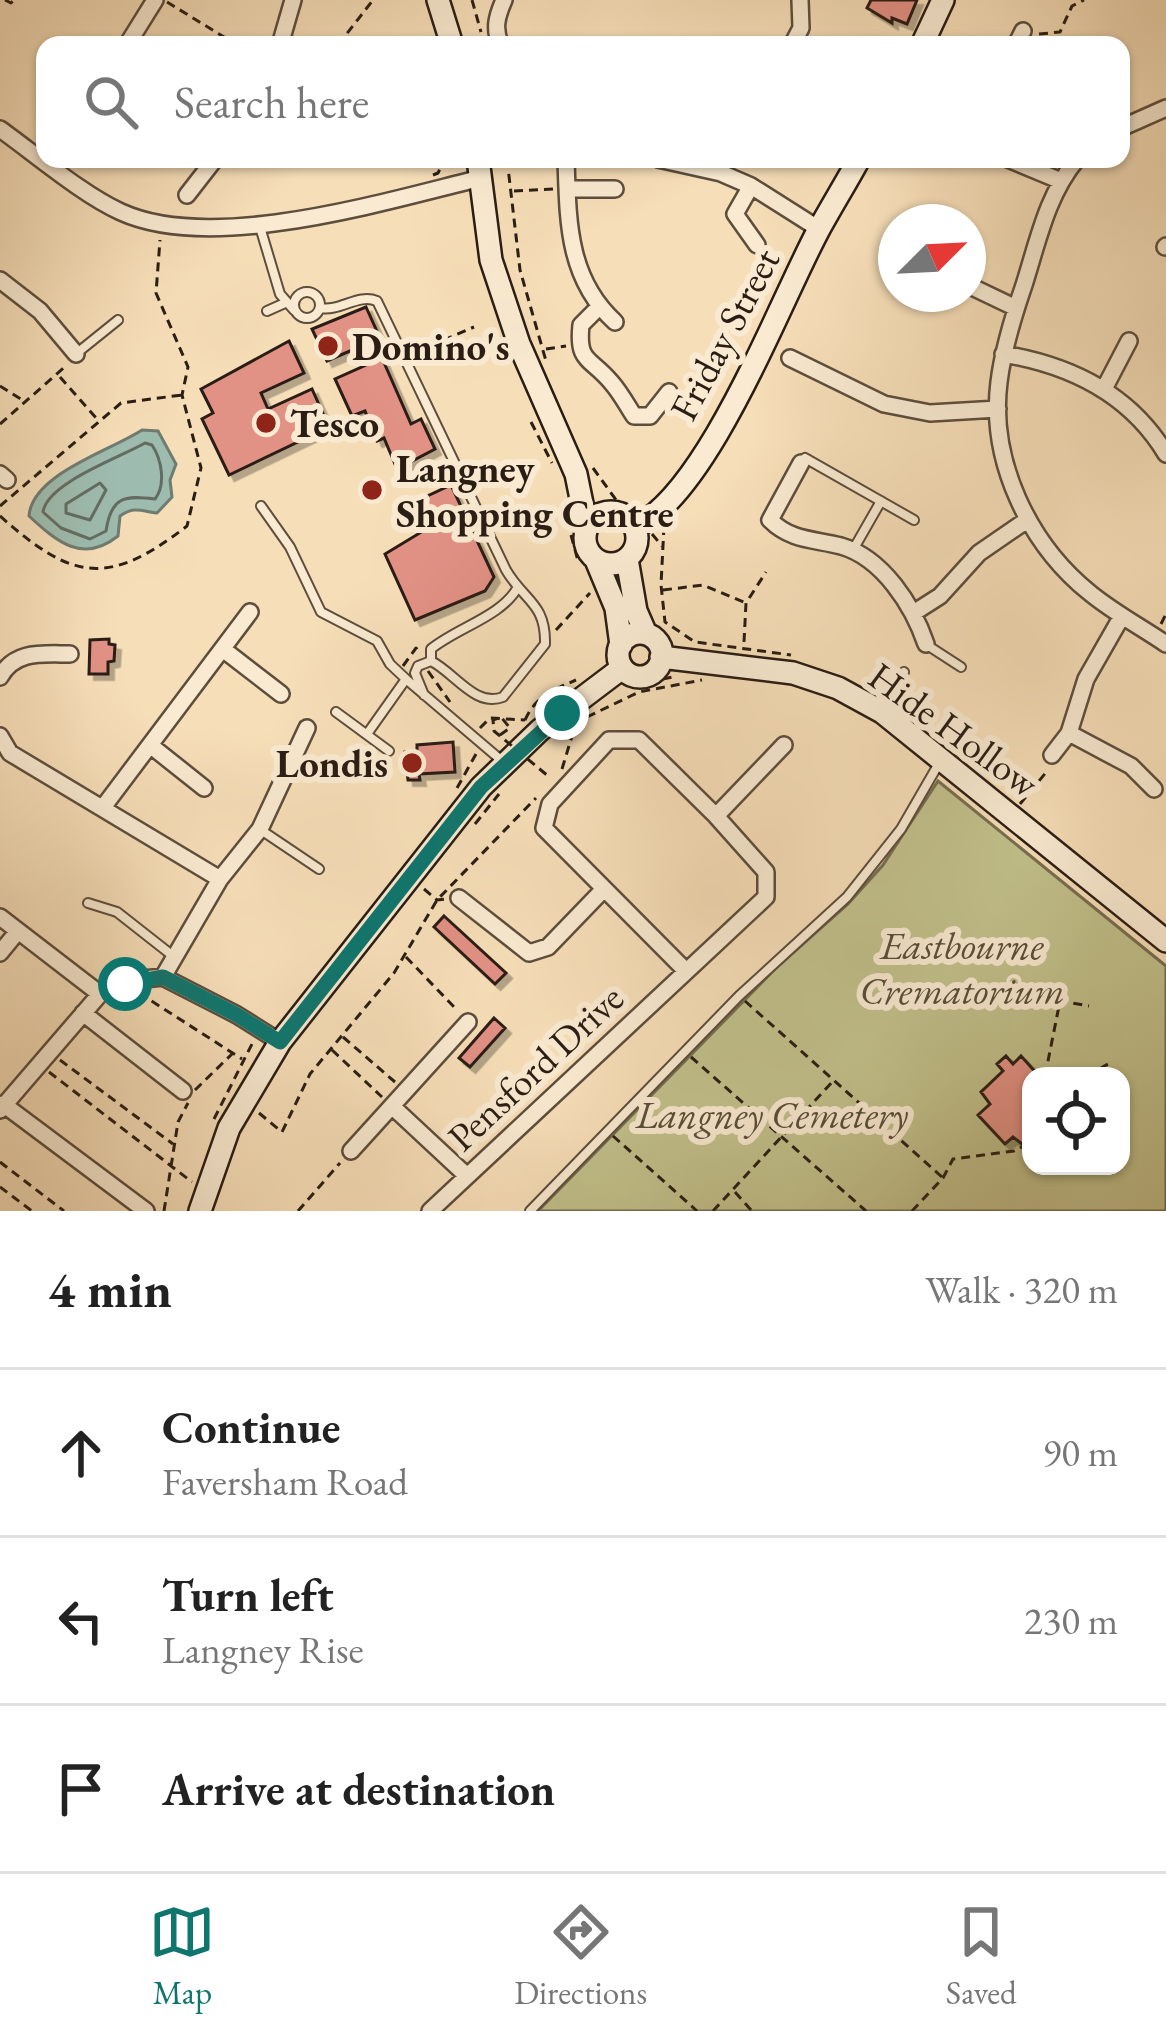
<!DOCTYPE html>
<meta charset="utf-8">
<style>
:root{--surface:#fff;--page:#f6f6f6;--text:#222;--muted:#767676;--line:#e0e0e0;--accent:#0f766e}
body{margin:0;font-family:"EB Garamond",serif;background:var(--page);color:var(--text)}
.controls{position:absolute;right:36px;bottom:36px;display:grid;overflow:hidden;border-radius:24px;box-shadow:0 3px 9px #0004}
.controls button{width:108px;height:108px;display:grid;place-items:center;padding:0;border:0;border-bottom:3px solid var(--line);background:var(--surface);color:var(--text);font:60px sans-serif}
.compass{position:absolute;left:878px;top:204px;width:108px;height:108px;border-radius:50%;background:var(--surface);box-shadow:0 3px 9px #0004;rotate:66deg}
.stop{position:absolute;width:36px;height:36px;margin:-27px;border:9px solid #0f766e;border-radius:50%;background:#fff}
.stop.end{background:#0f766e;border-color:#fff;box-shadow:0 3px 12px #0008}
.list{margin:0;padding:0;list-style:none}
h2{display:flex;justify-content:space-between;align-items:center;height:156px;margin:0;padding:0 48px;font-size:51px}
h2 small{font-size:39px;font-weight:400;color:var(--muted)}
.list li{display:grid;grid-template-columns:78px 1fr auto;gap:36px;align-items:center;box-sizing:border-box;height:168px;padding:0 48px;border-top:3px solid var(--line)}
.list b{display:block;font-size:45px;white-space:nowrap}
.list p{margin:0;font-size:39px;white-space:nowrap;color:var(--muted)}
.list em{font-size:39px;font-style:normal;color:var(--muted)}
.icon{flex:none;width:66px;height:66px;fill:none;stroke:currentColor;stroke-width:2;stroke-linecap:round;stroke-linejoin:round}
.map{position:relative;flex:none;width:1166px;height:1211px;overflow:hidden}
.search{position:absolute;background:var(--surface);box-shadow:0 3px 9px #0004;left:36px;right:36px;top:36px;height:132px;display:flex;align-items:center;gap:30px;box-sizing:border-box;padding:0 42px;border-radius:24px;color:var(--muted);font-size:45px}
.sheet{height:660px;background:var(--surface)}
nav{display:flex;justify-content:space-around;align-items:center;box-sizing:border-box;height:168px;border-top:3px solid var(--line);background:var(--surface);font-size:33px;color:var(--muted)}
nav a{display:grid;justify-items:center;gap:6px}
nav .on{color:var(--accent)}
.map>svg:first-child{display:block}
.green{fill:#c1c08b;stroke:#766e50;stroke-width:3;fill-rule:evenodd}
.water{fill:#9dbcaf;stroke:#6f7c71;stroke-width:3}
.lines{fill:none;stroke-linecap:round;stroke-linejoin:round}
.shore{stroke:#646c62;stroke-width:3}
.building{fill:#e29185;stroke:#2a1d14;stroke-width:3;filter:url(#shadow)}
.service-casing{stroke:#5d4d3d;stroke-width:12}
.minor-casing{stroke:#5d4d3d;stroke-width:20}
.secondary-casing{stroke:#2a1d14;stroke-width:26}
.path{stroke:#2a1d14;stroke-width:3;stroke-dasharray:9 6;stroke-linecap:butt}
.service{stroke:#f9ead1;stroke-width:8}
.minor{stroke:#f9ead1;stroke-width:15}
.secondary{stroke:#f9ead1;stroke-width:21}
.path-bridge{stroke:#2a1d14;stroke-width:3;stroke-dasharray:9 6;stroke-linecap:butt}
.route{stroke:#0f766e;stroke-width:15}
.poi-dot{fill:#8f2418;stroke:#f9ead1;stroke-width:4.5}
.labels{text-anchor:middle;stroke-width:12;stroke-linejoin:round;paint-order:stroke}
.street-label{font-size:39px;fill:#2a1d14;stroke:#f9ead1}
.poi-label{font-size:39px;font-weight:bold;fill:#2a1d14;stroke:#f9ead1;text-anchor:start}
.park-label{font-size:39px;font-style:italic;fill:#574e38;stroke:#f9ead1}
</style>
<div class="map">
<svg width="1166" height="1211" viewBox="0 0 1166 1211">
<defs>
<filter id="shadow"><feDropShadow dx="5.5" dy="5.5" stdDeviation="0" flood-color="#0004"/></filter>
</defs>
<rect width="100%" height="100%" fill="#f6deb8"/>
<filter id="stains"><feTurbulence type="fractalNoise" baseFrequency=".00167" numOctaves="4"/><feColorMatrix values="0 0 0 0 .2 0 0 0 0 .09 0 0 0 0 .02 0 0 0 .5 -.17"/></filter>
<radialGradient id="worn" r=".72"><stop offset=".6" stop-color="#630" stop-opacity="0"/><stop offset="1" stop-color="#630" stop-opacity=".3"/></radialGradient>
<!-- green -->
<path class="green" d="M938,781L1166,966V1211H538L775,969L848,904L883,865ZM1031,1076H1121V1166H1031Z"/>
<!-- water -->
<path class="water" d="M142,430L158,431L176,464L170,480L172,497L157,513C141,511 134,506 120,516L118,536C83,564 57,542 29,516C32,474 110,451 142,430Z"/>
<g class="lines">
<!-- shore -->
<path class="shore" d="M145,443L152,445C162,460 166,485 155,499C124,495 111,497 106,531L90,539L61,528L43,512C47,483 119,458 145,443Z
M100,483L106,490L90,520L66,513V504Z"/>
</g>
<!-- building -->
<path class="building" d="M871,0H917L907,24L892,18V23L867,8Z
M366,307L380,338L327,361L312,329Z
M289,341L304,373L261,393L268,409L312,389L329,427L229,475L202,419L213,413L201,389Z
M382,358L411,424L421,419L435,449L397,469L384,438L377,441L365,411L352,416L335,379Z
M451,485L494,577L485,591L415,620L385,554L433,525L421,499Z
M109,639V644L115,645L114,661L108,662V674H89L90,640Z
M453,742L455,772L419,774L420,780H408L405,752H417V745Z
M444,916L506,973L495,984L434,927Z
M494,1018L505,1028L470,1067L459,1058Z
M1006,1056L1013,1064L1021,1056L1039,1076H1031V1151L1013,1137L1005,1144L978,1115L990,1104L981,1092L1003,1071L997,1064Z"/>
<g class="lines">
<defs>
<path id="service" d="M260,227L280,294L294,310
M294 305a13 13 0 1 1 26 0a13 13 0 1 1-26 0Z
M320,308C340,312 358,293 377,301L506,570C524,601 546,603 545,644L503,697C475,708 454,672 431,661L418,666L415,673L424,695
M267,311L285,303
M77,353L118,320
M802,462L805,458L914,520
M261,506L290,547L321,612L377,641L390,664L407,680L501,760
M853,550L881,501
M927,645L961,667
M431,661V649C458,627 501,617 518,587
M883,710L904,672
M336,712L389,751
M367,734L406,679
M261,830L319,869
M88,903L117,912L173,956
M530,1211L739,996L847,897L901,829L938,765"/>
<path id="minor" d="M127,45L155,0
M280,45L293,0
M501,45C493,29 497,16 504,0
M792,45L801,28L800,0
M1016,45L1023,31
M1121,128L1166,108
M0,129C35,154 83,195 121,212C213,254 386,201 481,178
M566,159C568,220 567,278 615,322
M658,159L721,173L751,186L819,229
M1008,159L1061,181
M1077,159C1047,195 1038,241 1024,285C1013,317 1003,349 999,382C989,461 1029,544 1090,593C1113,612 1141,627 1166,644
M751,186L735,214L757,245
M568,189H615
M187,195L215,159
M1165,247L1166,246
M0,280L40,311L76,354
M970,286L1016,308
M599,307L581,325C577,363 590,357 611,382C620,392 627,405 634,416H650L669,392
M1003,354C1070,365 1130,394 1166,454
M790,358L884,404L930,413L998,409
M1104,389L1129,341
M801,463L770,520C791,541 814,539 841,546C883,558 913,606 926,644
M0,474L7,480
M915,612L940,596L979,553L1027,520
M224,650L281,694
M0,677C15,650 42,654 70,654
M1069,733L1131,766L1154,789
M0,736L10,753L220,879
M150,745L204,788
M1052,755L1069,733L1086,679L1122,616
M104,806L250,612
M716,816L784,745
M459,898L529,953L548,947L603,890
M0,917L100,994
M0,953L18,931
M163,977L220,879L260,829L307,728
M83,1013L183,1091
M3,1104L146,1211
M394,1108L467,1176
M0,1110L100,994L134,980L163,977L237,1015L280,1042
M351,1151L468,1022
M430,1211L766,897V872L716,816L639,740H609L550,804L544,828L686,971"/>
<path id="secondary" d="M438,0L452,45
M922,45L943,0
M478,159L491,260L519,344L576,474L587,528
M585 538a26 26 0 1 1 52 0a26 26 0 1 1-52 0Z
M635,527C708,493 779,304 818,231C831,207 846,183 859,159
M627,559L636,611L646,634
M596,560L616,608L621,645
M618 655a22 22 0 1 1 44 0a22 22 0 1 1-44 0Z
M661,657L793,673L838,688L882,712L1166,941
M200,1211L229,1128L280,1042L481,787L540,730L622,668"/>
</defs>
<!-- service casing -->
<use href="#service" class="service-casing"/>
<!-- minor casing -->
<use href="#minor" class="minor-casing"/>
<!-- secondary casing -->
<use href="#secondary" class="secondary-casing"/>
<!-- path -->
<path class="path" d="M5,0L11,3L14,0
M472,0L481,32
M167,2L237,45
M1039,34L1060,32L1072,6L1084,0
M262,45L268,38
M338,45L373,0
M507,159L520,270L546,361
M433,175L438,173L445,159
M514,191L553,189
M546,349L566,346
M416,352L474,327
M60,377L97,419
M0,386L24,401
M531,422L552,463
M0,424L67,365
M593,468L619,504L630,508
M0,506L121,403L182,395
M0,516C73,581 108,587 187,526L201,468L182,395L188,367L156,293L160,240
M664,526L661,585L665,622L695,642L791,655
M652,534L662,546
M571,535L578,561
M663,590L703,585L746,603
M1161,624L1166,614
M556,630L590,593
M744,642L746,603L766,572
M403,666L416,648L419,652
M428,671L450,702
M649,675L658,680L673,677
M587,717L639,692L702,680
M525,720C536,696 553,690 576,680
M480,728L490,718L525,720
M562,769L575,726
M457,788L476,754
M1020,804L1048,770
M475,824L499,794
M424,889L437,900L446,899
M406,957L457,1010
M139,993L242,1059
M1061,999L1064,984
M745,1001L943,1178
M343,1037L395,1082
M332,1050L382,1097
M691,1057L866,1211
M60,1060L173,1144
M49,1072L192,1182
M1045,1076L1060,1001L1089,1006
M1087,1076L1108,1064
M195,1090L233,1053
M259,1113L282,1132L310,1074L394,973L437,900L536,798
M214,1119L253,1042
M613,1136L697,1211
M0,1162L64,1211
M0,1187L32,1211
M735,1192L752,1211
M164,1211L178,1122L188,1103
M298,1211L340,1163
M713,1211L834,1080
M912,1211L943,1178L953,1159L1014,1151L1031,1142"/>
<!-- service -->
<use href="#service" class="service"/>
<!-- minor -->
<use href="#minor" class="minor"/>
<!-- secondary -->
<use href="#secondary" class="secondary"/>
<!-- path-bridge -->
<path class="path-bridge" d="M500,735L510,728L501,717L493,720L494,731L548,776"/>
</g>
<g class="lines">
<!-- route -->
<path class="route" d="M125,984L163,977L237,1015L280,1042L481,787L562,713"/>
</g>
<!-- markers -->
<g class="poi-dot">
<circle cx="328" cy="346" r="12"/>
<circle cx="266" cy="423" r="12"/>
<circle cx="372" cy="490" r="12"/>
<circle cx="412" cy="763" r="12"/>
</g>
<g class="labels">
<!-- street labels -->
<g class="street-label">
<text transform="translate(724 334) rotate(-62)" y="14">Friday Street</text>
<text transform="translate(954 729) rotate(36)" y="14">Hide Hollow</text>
<text transform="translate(535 1067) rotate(-43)" y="14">Pensford Drive</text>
</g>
<!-- poi labels -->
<g class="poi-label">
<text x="352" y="360">Domino's</text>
<text x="290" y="437">Tesco</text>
<text x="396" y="482">Langney<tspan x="396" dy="45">Shopping Centre</tspan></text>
<text x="388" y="777" text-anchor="end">Londis</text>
</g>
<!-- park labels -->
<g class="park-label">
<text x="962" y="959">Eastbourne<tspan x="962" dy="45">Crematorium</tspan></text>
<text x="772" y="1128">Langney Cemetery</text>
</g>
</g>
<rect width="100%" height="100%" filter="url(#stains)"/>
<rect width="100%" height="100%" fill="url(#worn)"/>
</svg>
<div class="controls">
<button><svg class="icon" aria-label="locate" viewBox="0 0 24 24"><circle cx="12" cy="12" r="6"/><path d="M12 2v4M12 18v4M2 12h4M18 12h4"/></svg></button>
</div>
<svg class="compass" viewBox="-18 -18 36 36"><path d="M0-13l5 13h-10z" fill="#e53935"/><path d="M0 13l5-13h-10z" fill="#767676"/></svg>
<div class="stop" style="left:125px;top:984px"></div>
<div class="stop end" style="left:562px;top:713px"></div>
<div class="search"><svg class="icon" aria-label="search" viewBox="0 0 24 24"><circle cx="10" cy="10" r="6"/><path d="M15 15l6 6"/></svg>Search here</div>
</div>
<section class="sheet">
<h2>4 min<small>Walk · 320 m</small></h2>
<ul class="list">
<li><svg class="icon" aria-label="ahead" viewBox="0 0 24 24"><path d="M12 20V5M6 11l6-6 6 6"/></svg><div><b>Continue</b><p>Faversham Road</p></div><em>90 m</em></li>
<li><svg class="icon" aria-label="left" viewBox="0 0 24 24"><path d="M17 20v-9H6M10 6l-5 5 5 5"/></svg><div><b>Turn left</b><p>Langney Rise</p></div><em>230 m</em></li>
<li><svg class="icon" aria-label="arrive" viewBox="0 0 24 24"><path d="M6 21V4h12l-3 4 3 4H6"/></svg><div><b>Arrive at destination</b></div></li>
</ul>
</section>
<nav>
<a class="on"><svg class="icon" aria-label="map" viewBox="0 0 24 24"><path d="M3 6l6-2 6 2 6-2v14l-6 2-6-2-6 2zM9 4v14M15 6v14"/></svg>Map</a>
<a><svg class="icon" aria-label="directions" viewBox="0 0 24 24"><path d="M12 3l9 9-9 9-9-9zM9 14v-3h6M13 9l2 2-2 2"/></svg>Directions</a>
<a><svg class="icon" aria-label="saved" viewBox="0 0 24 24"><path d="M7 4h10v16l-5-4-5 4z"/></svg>Saved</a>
</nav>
